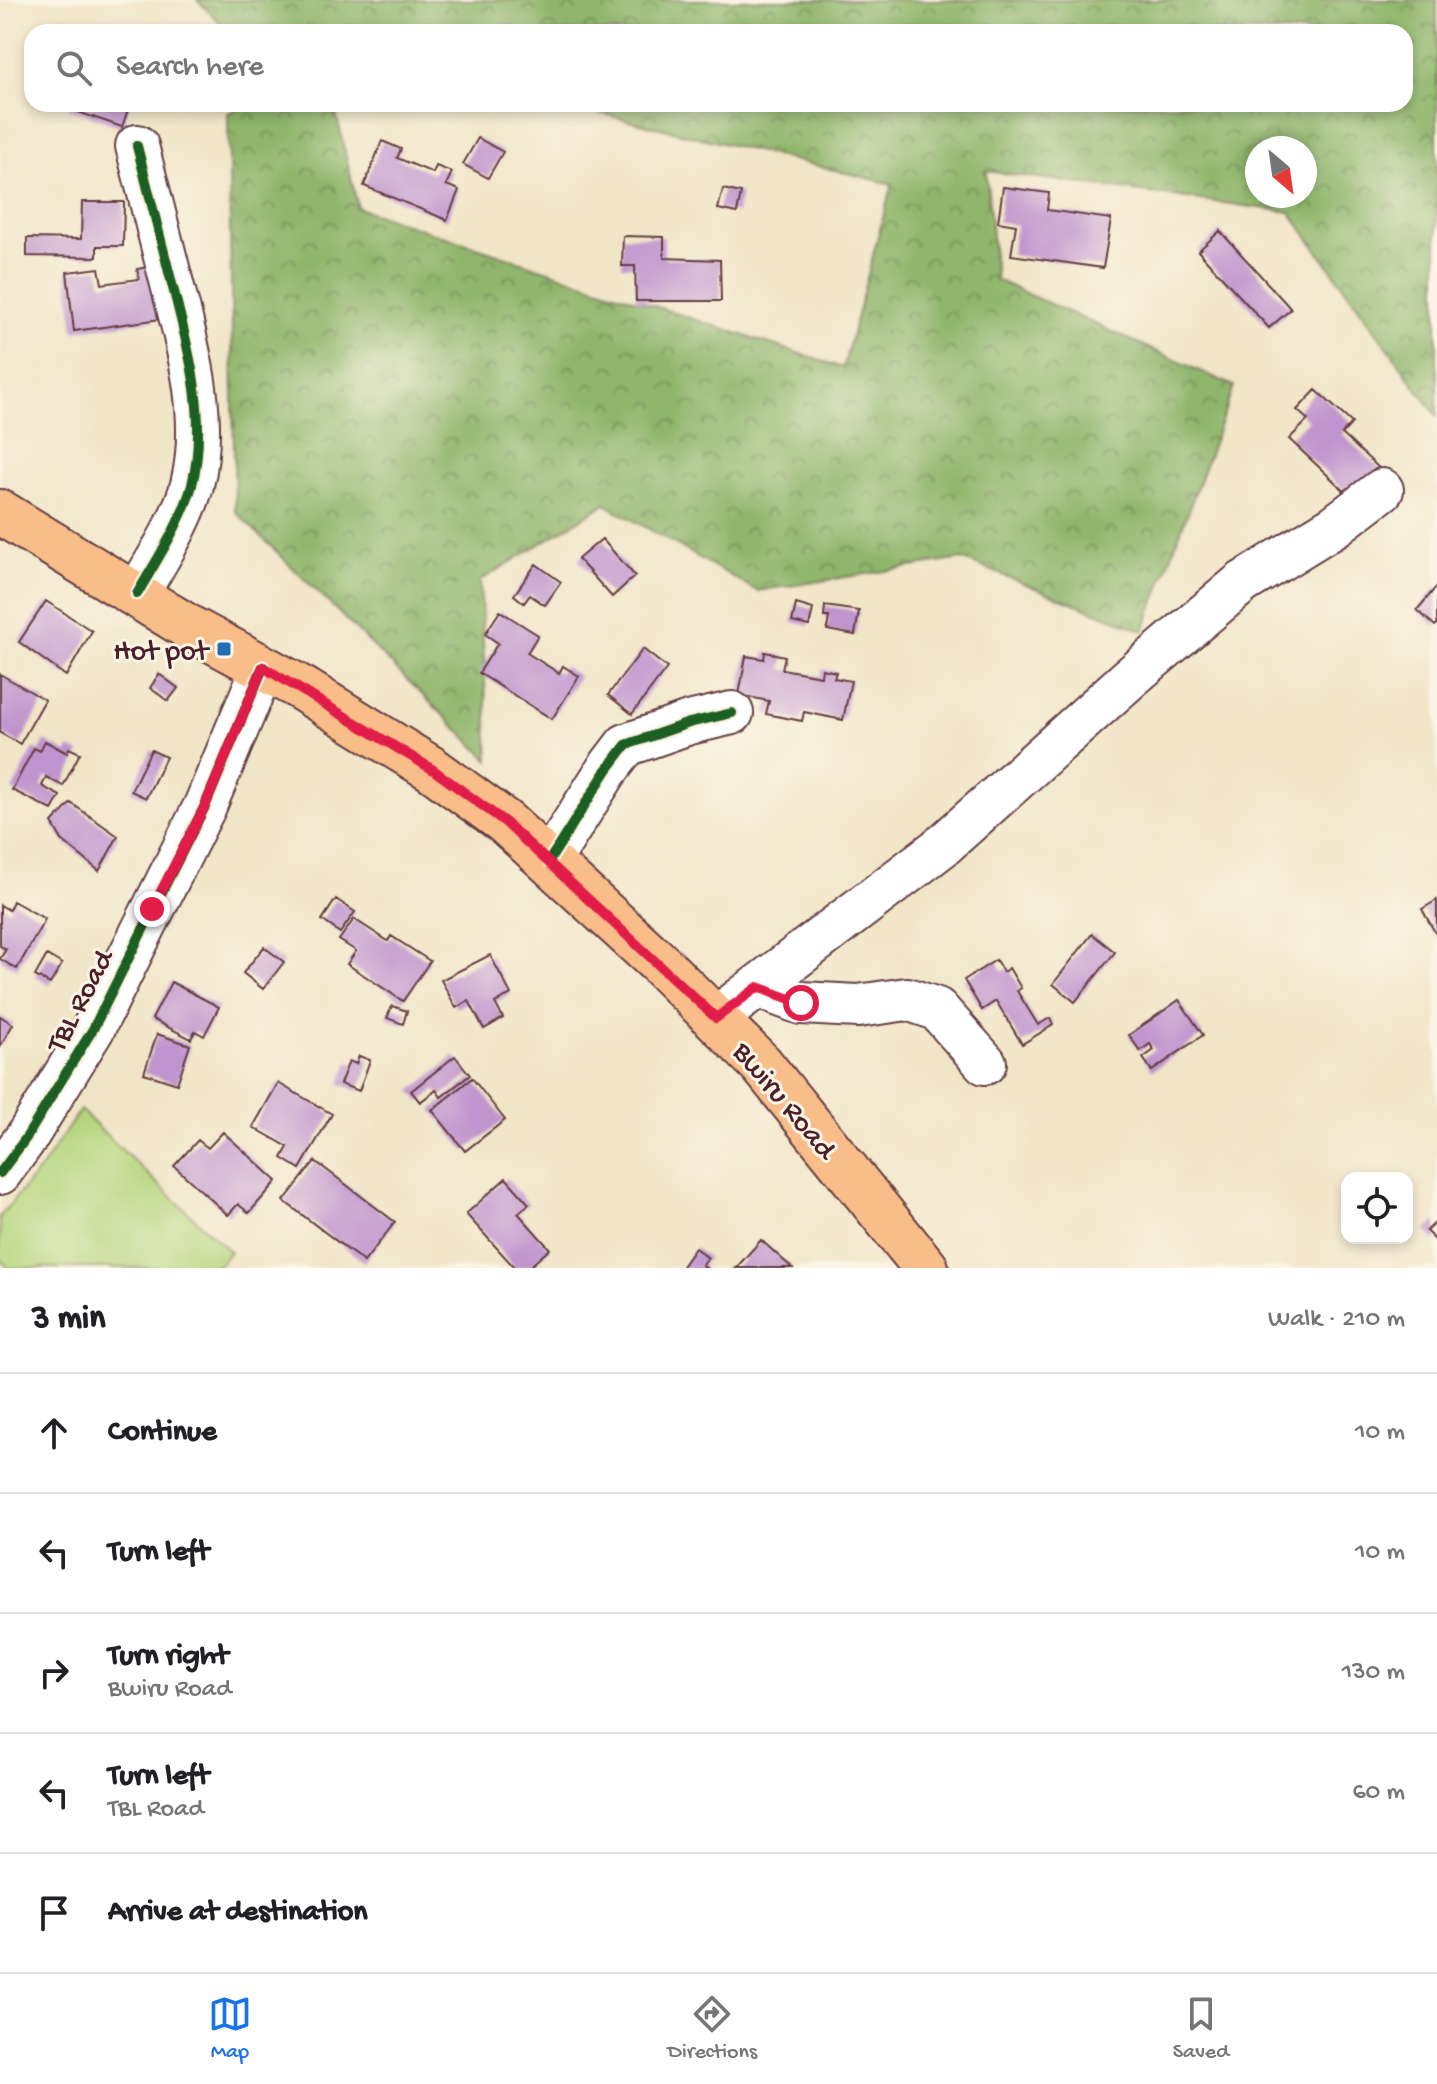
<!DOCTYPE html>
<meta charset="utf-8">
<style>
:root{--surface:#fff;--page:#f6f6f6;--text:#202124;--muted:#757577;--line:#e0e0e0;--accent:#1a73e8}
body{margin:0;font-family:"Gochi Hand",sans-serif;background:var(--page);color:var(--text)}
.controls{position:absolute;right:24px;bottom:24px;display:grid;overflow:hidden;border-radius:16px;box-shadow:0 4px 12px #0003}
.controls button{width:72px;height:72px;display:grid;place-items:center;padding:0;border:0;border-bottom:2px solid var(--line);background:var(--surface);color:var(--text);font:40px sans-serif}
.compass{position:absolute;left:1245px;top:136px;width:72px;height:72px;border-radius:50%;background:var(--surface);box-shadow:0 4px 12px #0003;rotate:151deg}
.stop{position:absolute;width:24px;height:24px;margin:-18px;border:6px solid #e11d48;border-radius:50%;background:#fff}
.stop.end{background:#e11d48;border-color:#fff;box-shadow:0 2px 8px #0008}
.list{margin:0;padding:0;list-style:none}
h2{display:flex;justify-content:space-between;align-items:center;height:104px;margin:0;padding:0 32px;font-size:34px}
h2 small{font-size:26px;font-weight:400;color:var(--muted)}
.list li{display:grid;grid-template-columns:52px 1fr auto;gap:24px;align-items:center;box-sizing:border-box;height:120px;padding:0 32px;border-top:2px solid var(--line)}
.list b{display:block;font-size:30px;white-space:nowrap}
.list p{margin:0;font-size:26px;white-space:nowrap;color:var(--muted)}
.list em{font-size:26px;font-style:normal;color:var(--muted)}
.icon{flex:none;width:44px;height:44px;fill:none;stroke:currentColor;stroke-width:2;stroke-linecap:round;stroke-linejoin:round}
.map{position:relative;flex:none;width:1437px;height:1268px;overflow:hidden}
.search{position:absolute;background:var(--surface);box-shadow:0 4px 12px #0003;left:24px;right:24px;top:24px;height:88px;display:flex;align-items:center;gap:20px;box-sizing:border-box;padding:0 28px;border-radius:24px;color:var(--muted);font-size:30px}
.sheet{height:704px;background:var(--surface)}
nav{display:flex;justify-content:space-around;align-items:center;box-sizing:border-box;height:112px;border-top:2px solid var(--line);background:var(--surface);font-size:22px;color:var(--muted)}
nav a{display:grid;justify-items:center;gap:4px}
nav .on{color:var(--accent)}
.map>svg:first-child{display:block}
.green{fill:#b4d57d;stroke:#7f7a54;stroke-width:2}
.forest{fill:url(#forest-crowns);stroke:#6c6a4c;stroke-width:2;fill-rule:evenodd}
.building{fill:#c094ce}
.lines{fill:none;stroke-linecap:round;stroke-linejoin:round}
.minor-casing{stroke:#633d42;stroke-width:46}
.major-casing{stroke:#633d42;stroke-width:48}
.minor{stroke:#fff;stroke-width:42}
.major{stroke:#f8bd89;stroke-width:44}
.cycleway-casing{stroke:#fcf5e5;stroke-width:15}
.cycleway{stroke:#1b5e20;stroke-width:10}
.route{stroke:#e11d48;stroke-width:10}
.poi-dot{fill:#1f6fb2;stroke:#fcf5e5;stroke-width:3}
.labels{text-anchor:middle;stroke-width:6;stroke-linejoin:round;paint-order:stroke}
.poi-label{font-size:30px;fill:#4a1f2b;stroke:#fcf5e5;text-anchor:end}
.street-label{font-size:30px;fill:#4a1f2b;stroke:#fcf5e5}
</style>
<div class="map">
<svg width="1437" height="1268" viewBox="0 0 1437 1268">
<defs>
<pattern id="forest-crowns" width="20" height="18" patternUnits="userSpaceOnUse" patternTransform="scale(2)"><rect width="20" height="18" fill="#8fb66c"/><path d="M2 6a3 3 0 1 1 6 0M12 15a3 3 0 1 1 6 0" fill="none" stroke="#779359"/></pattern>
</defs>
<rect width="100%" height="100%" fill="#fcf5e5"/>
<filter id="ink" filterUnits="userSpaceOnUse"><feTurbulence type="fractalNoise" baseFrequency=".0125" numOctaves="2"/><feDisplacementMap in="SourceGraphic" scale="16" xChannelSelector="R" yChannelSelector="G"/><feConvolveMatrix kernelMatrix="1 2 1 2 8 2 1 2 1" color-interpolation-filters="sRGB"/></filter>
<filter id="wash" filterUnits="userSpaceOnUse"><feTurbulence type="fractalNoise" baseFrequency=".006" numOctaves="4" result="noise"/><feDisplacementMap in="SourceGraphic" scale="32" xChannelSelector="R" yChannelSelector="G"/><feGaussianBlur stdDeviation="1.8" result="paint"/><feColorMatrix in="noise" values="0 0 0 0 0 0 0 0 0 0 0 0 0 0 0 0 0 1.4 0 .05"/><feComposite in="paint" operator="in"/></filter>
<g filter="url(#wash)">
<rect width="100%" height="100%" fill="#f1e5c7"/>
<!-- green -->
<path class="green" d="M80,1110L230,1252L216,1268H8L0,1258V1216L41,1168Z"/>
<!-- forest -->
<path class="forest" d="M197,0H1437V416L1290,212L986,171L996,280L1234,386L1144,631L962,559L757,591L605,504L480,581L489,760L235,511L228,113L248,104H334L358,208L843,368L892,184L561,104H1405V32H235L229,31ZM1257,148H1305V196H1257Z"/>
<g id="blocks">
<!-- building -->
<path class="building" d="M71,104H130L122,127L69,109Z
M478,138L503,152L488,178L463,164Z
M382,141L401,149L397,158L433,173L436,166L452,172L446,185L459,190L447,220L364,186Z
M1003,187L1049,193L1047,210L1111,219L1103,268L1011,255L1016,225L998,222Z
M723,189L741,193L737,213L718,209Z
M82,202H124L123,246H97V257L27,256V238L81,239Z
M1220,231L1291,309L1269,328L1198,251Z
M623,236L664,237V258L720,260L721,301H636L635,266H622Z
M154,266L161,319L74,331L67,272L99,268L102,284L139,279L137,269Z
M1316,390L1352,423L1342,434L1379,468L1351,497L1289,439L1308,420L1297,410Z
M602,539L635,576L612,597L578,559Z
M536,564L561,582L545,605L530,595L524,603L514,595Z
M1437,586V624L1435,626L1417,610Z
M46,601L92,631L66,676L19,642Z
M796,604L813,609L809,626L792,622Z
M825,606L859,611L855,635L827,630L829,617H824Z
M500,611L538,635L527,653L559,673L563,666L579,676L552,719L479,673L498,643L485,634Z
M643,649L667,668L632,714L608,695Z
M765,652L785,656L782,669L821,676L822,669L836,672L834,678L851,681L843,720L804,712L802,721L766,714L769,701L739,695L746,656L764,659Z
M0,674L45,700L20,744L0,733Z
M159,674L178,688L168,701L150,688Z
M45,741L67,753L69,748L80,753L63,786L46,777L42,786L60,796L52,810L12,790L34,748L40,751Z
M151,750L166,757L146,798L131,791Z
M71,803L118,836L99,871L62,840L52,823Z
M336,899L355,912L340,933L322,920Z
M1437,900V936L1422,909Z
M13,901L45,919L17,969L0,959L6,949L0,946V905L9,910Z
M354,919L388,941L391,936L430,961L403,1001L347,964L356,951L339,940Z
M1092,934L1115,952L1075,1002L1053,984Z
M264,947L284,962L263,989L243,973Z
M47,955L62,964L50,984L35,976Z
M490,955L511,994L495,1003L503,1018L484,1029L469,1001L456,1008L441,980Z
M996,960L1003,972L1009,968L1021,988L1017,991L1038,1025L1050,1018L1053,1025L1022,1044L996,1001L982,1010L964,980Z
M171,982L219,1007L204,1036L195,1031L191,1039L152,1019Z
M1179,1000L1203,1035L1152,1071L1143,1058L1154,1050L1150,1044L1140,1051L1129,1035Z
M392,1006L407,1011L403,1024L387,1018Z
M0,1016L13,1024L0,1047Z
M157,1034L190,1045L177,1084L144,1073Z
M359,1056L370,1060L359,1091L340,1084L349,1061L356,1064Z
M455,1056L470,1075L441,1097L436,1090L420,1102L411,1091Z
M472,1078L505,1120L465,1151L432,1110Z
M278,1083L332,1114L300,1169L282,1158L288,1147L253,1127Z
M223,1132L277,1181L249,1213L238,1204L228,1215L174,1166L198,1140L208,1148Z
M315,1161L395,1222L364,1262L284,1201Z
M506,1178L529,1204L518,1213L550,1249L528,1268H515L466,1214Z
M1437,1221V1242L1426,1231Z
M761,1240L792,1268H736Z
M695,1248L708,1258L702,1265L706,1268H681Z"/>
</g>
</g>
<g filter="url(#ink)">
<use href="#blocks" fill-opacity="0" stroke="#633d42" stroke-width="2"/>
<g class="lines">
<defs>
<path id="minor" d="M137,594C155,563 183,520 192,485C209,416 187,343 170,276C159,232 148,189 137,146
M549,861L607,770L626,745L689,723L732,713
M758,987L801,1003L858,1006L907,999L937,1009L985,1063
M716,1018L941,847L1131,677L1242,583L1336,525L1382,490
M0,1173L26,1138L93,1029L205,806L263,667"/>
<path id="major" d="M0,512L188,627L301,688L432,769L505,822L657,961L761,1064L926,1268"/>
</defs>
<!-- minor casing -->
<use href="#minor" class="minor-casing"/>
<!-- major casing -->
<use href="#major" class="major-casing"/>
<!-- minor -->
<use href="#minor" class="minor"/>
<!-- major -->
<use href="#major" class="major"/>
<defs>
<path id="cycleway" d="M137,594C155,563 183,520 192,485C209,416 187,343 170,276C159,232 148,189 137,146
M549,861L607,770L626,745L689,723L732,713
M0,1173L26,1138L93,1029L205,806L263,667"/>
</defs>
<!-- cycleway casing -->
<use href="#cycleway" class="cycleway-casing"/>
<!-- cycleway -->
<use href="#cycleway" class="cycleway"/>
</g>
</g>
<g class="lines" filter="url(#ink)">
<!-- route -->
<path class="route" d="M152,909L205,806L263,667L432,769L505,822L716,1018L758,987L801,1003"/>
</g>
<!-- markers -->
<rect class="poi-dot" x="216" y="641" width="16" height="16" rx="4"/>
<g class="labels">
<!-- poi labels -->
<g class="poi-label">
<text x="208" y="659">Hot pot</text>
</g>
<!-- street labels -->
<g class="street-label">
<text transform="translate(78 1000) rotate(-62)" y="10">TBL Road</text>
<text transform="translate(786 1099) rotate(50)" y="10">Bwiru Road</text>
</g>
</g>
</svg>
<div class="controls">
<button><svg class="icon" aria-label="locate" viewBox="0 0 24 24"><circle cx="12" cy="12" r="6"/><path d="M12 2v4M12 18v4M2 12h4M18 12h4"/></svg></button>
</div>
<svg class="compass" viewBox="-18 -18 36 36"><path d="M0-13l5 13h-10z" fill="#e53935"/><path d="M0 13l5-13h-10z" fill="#757577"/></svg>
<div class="stop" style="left:801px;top:1003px"></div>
<div class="stop end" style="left:152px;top:909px"></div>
<div class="search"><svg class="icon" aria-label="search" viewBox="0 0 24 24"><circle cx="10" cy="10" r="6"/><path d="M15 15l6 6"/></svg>Search here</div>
</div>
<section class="sheet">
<h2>3 min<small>Walk · 210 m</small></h2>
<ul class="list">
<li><svg class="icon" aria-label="ahead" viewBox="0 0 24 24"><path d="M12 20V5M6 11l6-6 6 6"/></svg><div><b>Continue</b></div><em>10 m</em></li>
<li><svg class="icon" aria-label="left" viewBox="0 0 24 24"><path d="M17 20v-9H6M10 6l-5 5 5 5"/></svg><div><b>Turn left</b></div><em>10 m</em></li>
<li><svg class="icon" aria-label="right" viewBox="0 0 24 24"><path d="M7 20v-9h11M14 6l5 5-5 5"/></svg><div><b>Turn right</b><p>Bwiru Road</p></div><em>130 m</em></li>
<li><svg class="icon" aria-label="left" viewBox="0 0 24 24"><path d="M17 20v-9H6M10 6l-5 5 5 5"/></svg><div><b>Turn left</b><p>TBL Road</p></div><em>60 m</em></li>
<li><svg class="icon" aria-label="arrive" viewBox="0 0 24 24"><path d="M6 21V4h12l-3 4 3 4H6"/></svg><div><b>Arrive at destination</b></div></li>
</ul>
</section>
<nav>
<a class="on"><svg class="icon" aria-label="map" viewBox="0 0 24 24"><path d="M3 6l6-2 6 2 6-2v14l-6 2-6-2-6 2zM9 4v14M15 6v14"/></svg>Map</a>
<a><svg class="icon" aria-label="directions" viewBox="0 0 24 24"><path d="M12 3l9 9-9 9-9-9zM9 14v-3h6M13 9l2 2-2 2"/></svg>Directions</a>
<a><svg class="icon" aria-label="saved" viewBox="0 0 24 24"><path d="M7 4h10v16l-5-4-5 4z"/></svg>Saved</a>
</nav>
